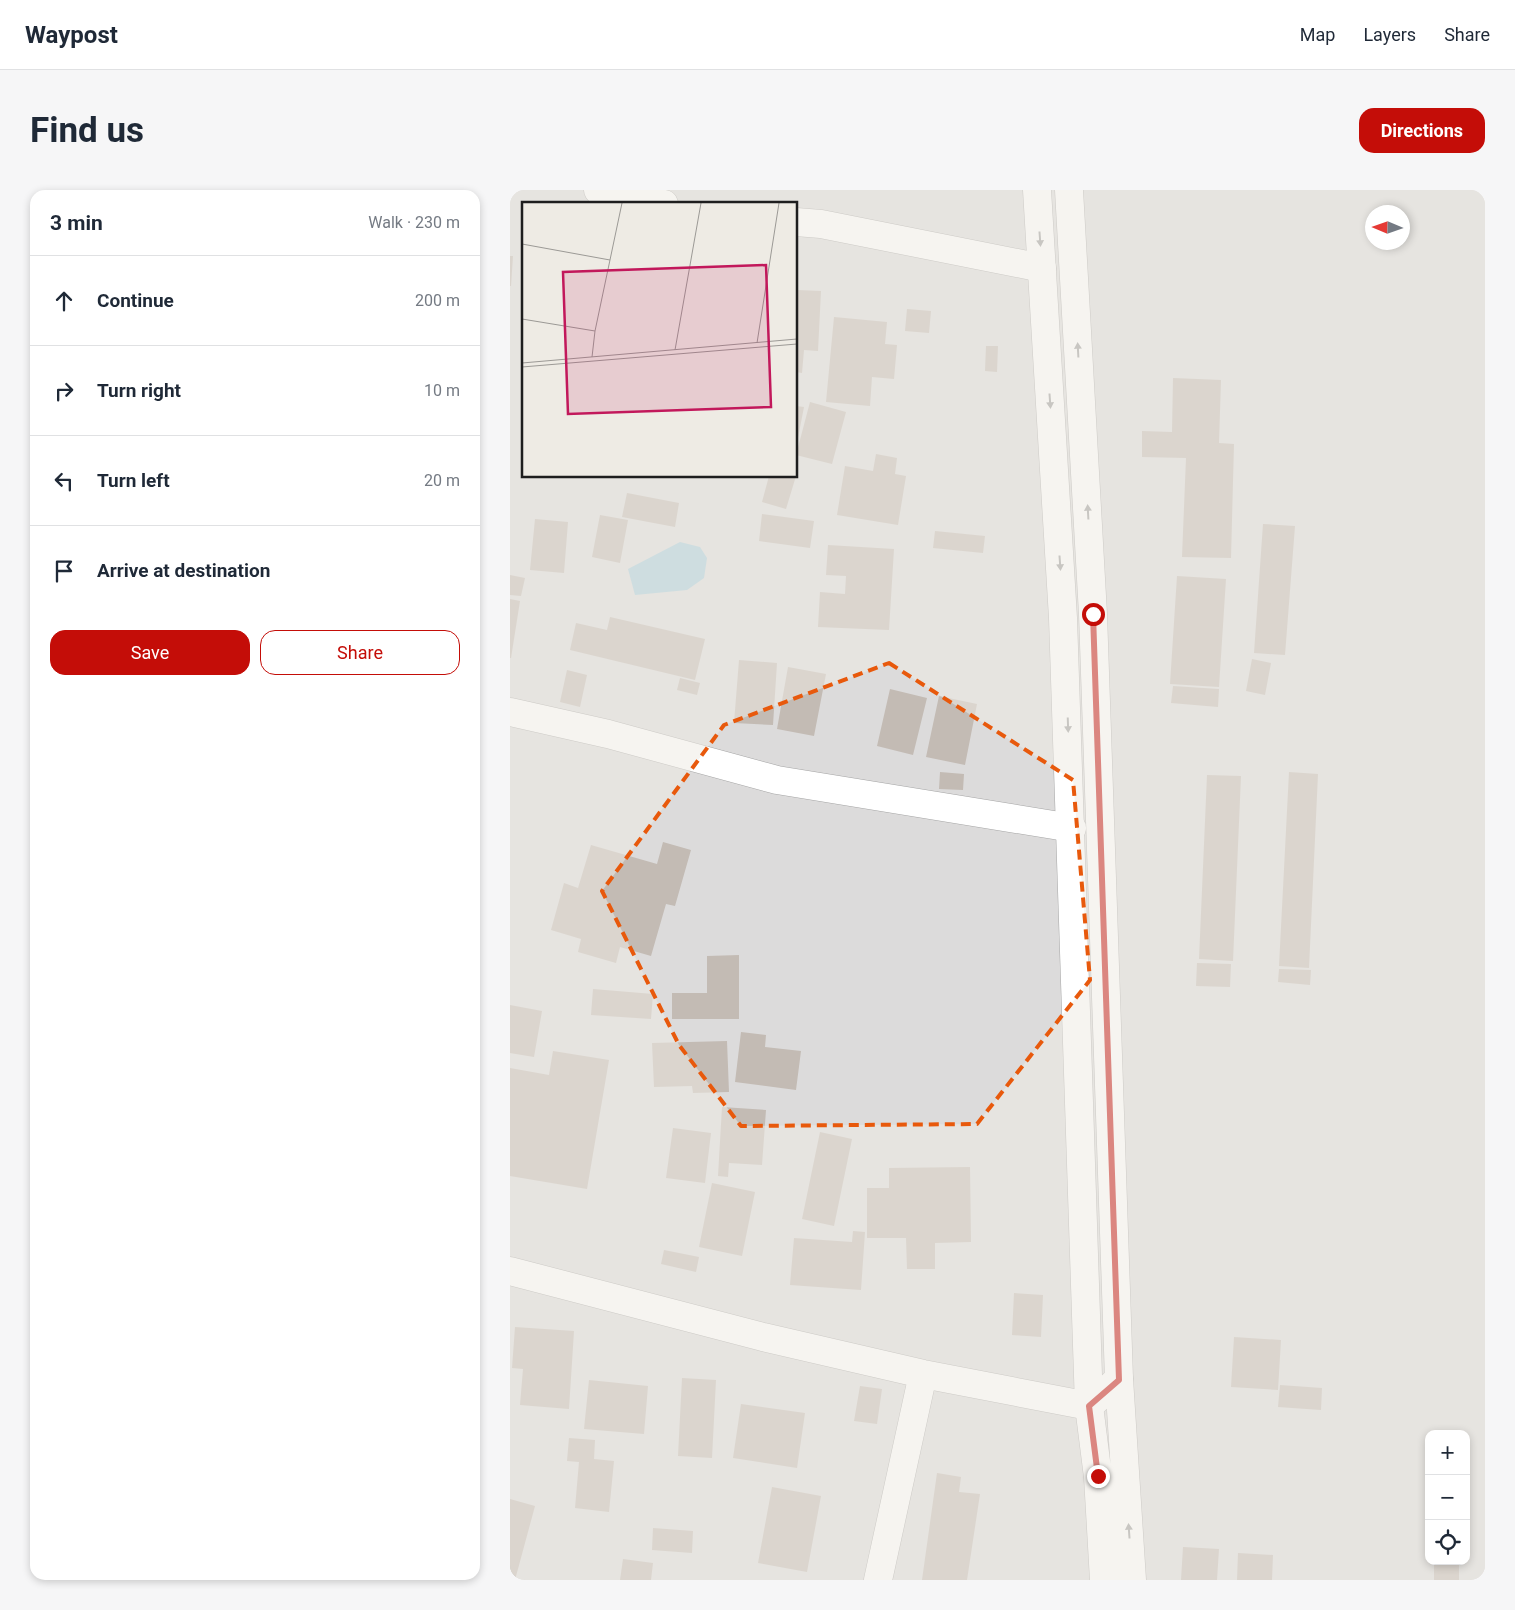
<!DOCTYPE html>
<meta charset="utf-8">
<style>
:root{--surface:#fff;--page:#f6f6f7;--text:#1f2937;--muted:#747a83;--line:#e0e1e3;--accent:#c40d08}
body{margin:0;font-family:Roboto,sans-serif;background:var(--page);color:var(--text)}
.controls{position:absolute;right:15px;bottom:15px;display:grid;overflow:hidden;border-radius:10px;box-shadow:0 2px 8px #0003}
.controls button{width:45px;height:45px;display:grid;place-items:center;padding:0;border:0;border-bottom:1px solid var(--line);background:var(--surface);color:var(--text);font:25px sans-serif}
.compass{position:absolute;left:855px;top:15px;width:45px;height:45px;border-radius:50%;background:var(--surface);box-shadow:0 2px 8px #0003;rotate:272deg}
.stop{position:absolute;width:15px;height:15px;margin:-11px;border:4px solid #c40d08;border-radius:50%;background:#fff}
.stop.end{background:#c40d08;border-color:#fff;box-shadow:0 1px 5px #0008}
.list{margin:0;padding:0;list-style:none}
h2{display:flex;justify-content:space-between;align-items:center;height:65px;margin:0;padding:0 20px;font-size:21px}
h2 small{font-size:16px;font-weight:400;color:var(--muted)}
.list li{display:grid;grid-template-columns:32px 1fr auto;gap:15px;align-items:center;box-sizing:border-box;height:90px;padding:0 20px;border-top:1px solid var(--line)}
.list b{display:block;font-size:19px;white-space:nowrap}
.list em{font-size:16px;font-style:normal;color:var(--muted)}
.actions{display:flex;gap:10px;padding:15px 20px}
.actions a{flex:1;padding:11px 0;border:1px solid var(--accent);border-radius:15px;text-align:center;font-size:18px;color:var(--accent)}
.actions .main{background:var(--accent);color:#fff}
.icon{flex:none;width:28px;height:28px;fill:none;stroke:currentColor;stroke-width:2;stroke-linecap:round;stroke-linejoin:round}
.map{position:relative;flex:none;width:975px;height:1390px;overflow:hidden;border-radius:15px}
header{display:flex;align-items:center;gap:30px;box-sizing:border-box;height:70px;padding:0 25px;background:var(--surface);border-bottom:1px solid var(--line)}
header strong{font-size:24px}
nav{display:flex;gap:28px;margin-inline-start:auto;font-size:18px}
.intro{display:flex;align-items:center;justify-content:space-between;box-sizing:border-box;height:120px;padding:0 30px}
h1{margin:0;font-size:35px}
.button{padding:12px 22px;border-radius:15px;background:var(--accent);color:#fff;font-size:18px;font-weight:700}
main{display:flex;gap:30px;padding:0 30px}
aside{flex:1;background:var(--surface);border-radius:15px;box-shadow:0 2px 8px #0003}
.map>svg:first-child{display:block}
.residential{fill:#dcdbdb;fill-rule:evenodd}
.water{fill:#a6cddb}
.building{fill:#c3bbb4}
.lines{fill:none;stroke-linecap:round;stroke-linejoin:round}
.minor-casing{stroke:#a5a5a5;stroke-width:29}
.tertiary-casing{stroke:#a5a5a5;stroke-width:29}
.minor{stroke:#fff;stroke-width:28}
.tertiary{stroke:#fff;stroke-width:28}
.oneway{fill:#9a9a9a}
.route{stroke:#c40d08;stroke-width:6}
.marked{fill:none;stroke:#e8590c;stroke-width:4;stroke-dasharray:10 6;stroke-linejoin:round}
.inset-road{fill:none;stroke:#9b9995;stroke-width:1}
.view{fill:#c2185b;fill-opacity:0.15;stroke:#c2185b;stroke-width:2.5}
.inset-edge{fill:none;stroke:#1e1e1e;stroke-width:2.5}
</style>
<header>
<strong>Waypost</strong>
<nav><a>Map</a><a>Layers</a><a>Share</a></nav>
</header>
<div class="intro"><h1>Find us</h1><a class="button">Directions</a></div>
<main>
<aside>
<h2>3 min<small>Walk · 230 m</small></h2>
<ul class="list">
<li><svg class="icon" aria-label="ahead" viewBox="0 0 24 24"><path d="M12 20V5M6 11l6-6 6 6"/></svg><div><b>Continue</b></div><em>200 m</em></li>
<li><svg class="icon" aria-label="right" viewBox="0 0 24 24"><path d="M7 20v-9h11M14 6l5 5-5 5"/></svg><div><b>Turn right</b></div><em>10 m</em></li>
<li><svg class="icon" aria-label="left" viewBox="0 0 24 24"><path d="M17 20v-9H6M10 6l-5 5 5 5"/></svg><div><b>Turn left</b></div><em>20 m</em></li>
<li><svg class="icon" aria-label="arrive" viewBox="0 0 24 24"><path d="M6 21V4h12l-3 4 3 4H6"/></svg><div><b>Arrive at destination</b></div></li>
</ul>
<div class="actions"><a class="main">Save</a><a>Share</a></div>
</aside>
<div class="map">
<svg width="975" height="1390" viewBox="0 0 975 1390">
<rect width="100%" height="100%" fill="#eeebe4"/>
<!-- residential -->
<path class="residential" d="M0,0H975V1390H0ZM14,14H286V286H14ZM862,22H892V52H862ZM919,1244H956V1371H919Z"/>
<!-- water -->
<path class="water" d="M170,352L190,357L197,368L194,388L177,400L125,405L118,379Z"/>
<!-- building -->
<path class="building" d="M0,66H3L1,96H0Z
M287,100L311,101L308,161L294,160L292,183L286,182Z
M397,119L421,121L419,143L395,141Z
M324,127L377,132L375,154L387,155L384,189L362,187L360,216L316,212Z
M476,156H488L487,182L475,181Z
M663,188L711,190L709,253L724,254L721,368L672,367L676,268L632,267V241L662,242Z
M300,212L336,222L322,274L286,265Z
M286,216L294,217L287,253H286Z
M366,264L387,268L385,284L396,286L388,335L327,325L335,276L363,281Z
M259,286H286L276,319L252,312Z
M117,303L169,313L165,337L112,327Z
M252,324L304,331L300,358L249,351Z
M90,325L118,330L110,373L82,367Z
M25,329L58,332L54,383L20,380Z
M753,334L785,336L775,465L744,463Z
M425,341L475,346L473,363L423,358Z
M318,355L384,359L379,440L308,437L310,402L335,404L336,386L316,385Z
M0,385L15,388L11,406L0,405Z
M667,386L716,389L709,497L660,494Z
M0,409L10,411L1,468H0Z
M100,427L195,449L185,490L60,460L66,433L97,440Z
M742,469L761,473L755,505L736,501Z
M229,470L267,473L263,535L224,533Z
M278,477L316,484L304,546L267,539Z
M57,480L77,485L70,517L50,512Z
M170,488L190,493L187,505L167,500Z
M663,496L709,499L708,517L661,513Z
M380,499L417,508L403,565L367,556Z
M429,506L467,514L455,575L416,567Z
M430,582L454,584L453,600L429,599Z
M779,582L808,584L799,778L769,776Z
M697,585L731,586L723,771L689,769Z
M153,652L181,660L165,716L156,714L141,766L110,757L106,773L68,762L71,749L41,740L54,693L68,698L81,655L147,674Z
M229,765V829H162V803H197V766Z
M687,773L721,774L720,797L686,796Z
M769,779L801,780L800,795L768,792Z
M83,799L143,804L141,829L81,825Z
M0,815L32,821L24,867L0,863Z
M231,842L256,845L255,857L291,861L286,900L225,892Z
M217,851L219,902L183,903L182,896L144,897L142,853Z
M43,861L99,870L77,999L0,986V878L39,885Z
M212,917L256,920L252,975L219,973L218,987L208,986Z
M163,938L201,943L195,993L156,988Z
M310,942L342,949L324,1036L292,1029Z
M460,977L461,1052L425,1053V1079H397L396,1048H357V998H379V978Z
M202,993L245,1002L232,1066L189,1057Z
M343,1041L355,1042L351,1100L280,1095L284,1048L342,1052Z
M154,1060L189,1067L186,1082L151,1074Z
M504,1103L533,1105L531,1147L502,1145Z
M5,1137L64,1141L59,1219L10,1215L13,1179L2,1178Z
M724,1147L771,1150L768,1200L721,1197Z
M172,1188L206,1190L202,1268L168,1266Z
M79,1190L138,1196L134,1244L74,1239Z
M770,1195L812,1198L811,1220L768,1217Z
M350,1196L372,1199L367,1234L344,1231Z
M231,1214L295,1223L287,1278L223,1268Z
M59,1248L85,1250L84,1269L104,1271L99,1322L65,1318L69,1272L57,1271Z
M427,1283L451,1287L449,1302L470,1304L457,1390H412Z
M262,1297L311,1306L297,1382L248,1373Z
M0,1309L25,1316L5,1390H0Z
M143,1338L183,1341L182,1363L142,1360Z
M673,1357L709,1359L707,1390H671Z
M728,1363L763,1365L762,1390H727Z
M113,1369L143,1373L141,1390H110Z
M924,1371H949V1390H924Z"/>
<g class="lines">
<defs>
<path id="minor" d="M88,0L154,14
M286,32L311,34L532,78
M0,522L98,544L267,590L562,638
M0,1081L253,1147L413,1184L579,1216L609,1189
M368,1390L413,1184"/>
<path id="tertiary" d="M527,0L553,428L579,1216L588,1287L594,1390
M559,0L583,424L609,1189L622,1390"/>
</defs>
<!-- minor casing -->
<use href="#minor" class="minor-casing"/>
<!-- tertiary casing -->
<use href="#tertiary" class="tertiary-casing"/>
<!-- minor -->
<use href="#minor" class="minor"/>
<!-- tertiary -->
<use href="#tertiary" class="tertiary"/>
</g>
<!-- one-way arrows -->
<defs><path id="oneway-solid" d="M-6-.8H1V-3.2L6.5 0L1 3.2V.8H-6Z" transform="scale(1.25)"/></defs>
<g class="oneway">
<use href="#oneway-solid" transform="translate(530 49) rotate(86)"/>
<use href="#oneway-solid" transform="translate(568 160) rotate(-93)"/>
<use href="#oneway-solid" transform="translate(540 211) rotate(86)"/>
<use href="#oneway-solid" transform="translate(578 322) rotate(-93)"/>
<use href="#oneway-solid" transform="translate(550 373) rotate(86)"/>
<use href="#oneway-solid" transform="translate(558 535) rotate(88)"/>
<use href="#oneway-solid" transform="translate(619 1341) rotate(-94)"/>
</g>
<g class="lines">
<!-- route -->
<path class="route" d="M583,424L609,1190L579,1216L588,1286"/>
</g>
<!-- marked area -->
<path d="M0 0H975V1390H0ZM379,473L563,590L580,790L467,934L231,936L169,855L92,701L214,535Z" fill="#eeebe4" fill-opacity=".55" fill-rule="evenodd"/>
<path class="marked" d="M379,473L563,590L580,790L467,934L231,936L169,855L92,701L214,535Z"/>
<!-- overview -->
<g transform="translate(12 12)">
<rect width="275" height="275" fill="#eeebe4"/>
<path class="inset-road" d="M0,42L88,58M0,117L73,129M235,141L257,1M153,148L179,1M70,155L73,129L100,1M0,161L275,137M0,165L275,142"/>
<path class="view" d="M244,63L249,205L46,212L41,70Z"/>
<rect width="275" height="275" class="inset-edge"/>
</g>
</svg>
<div class="controls">
<button>+</button>
<button>−</button>
<button><svg class="icon" aria-label="locate" viewBox="0 0 24 24"><circle cx="12" cy="12" r="6"/><path d="M12 2v4M12 18v4M2 12h4M18 12h4"/></svg></button>
</div>
<svg class="compass" viewBox="-18 -18 36 36"><path d="M0-13l5 13h-10z" fill="#e53935"/><path d="M0 13l5-13h-10z" fill="#747a83"/></svg>
<div class="stop" style="left:583px;top:424px"></div>
<div class="stop end" style="left:588px;top:1286px"></div>
</div>
</main>
